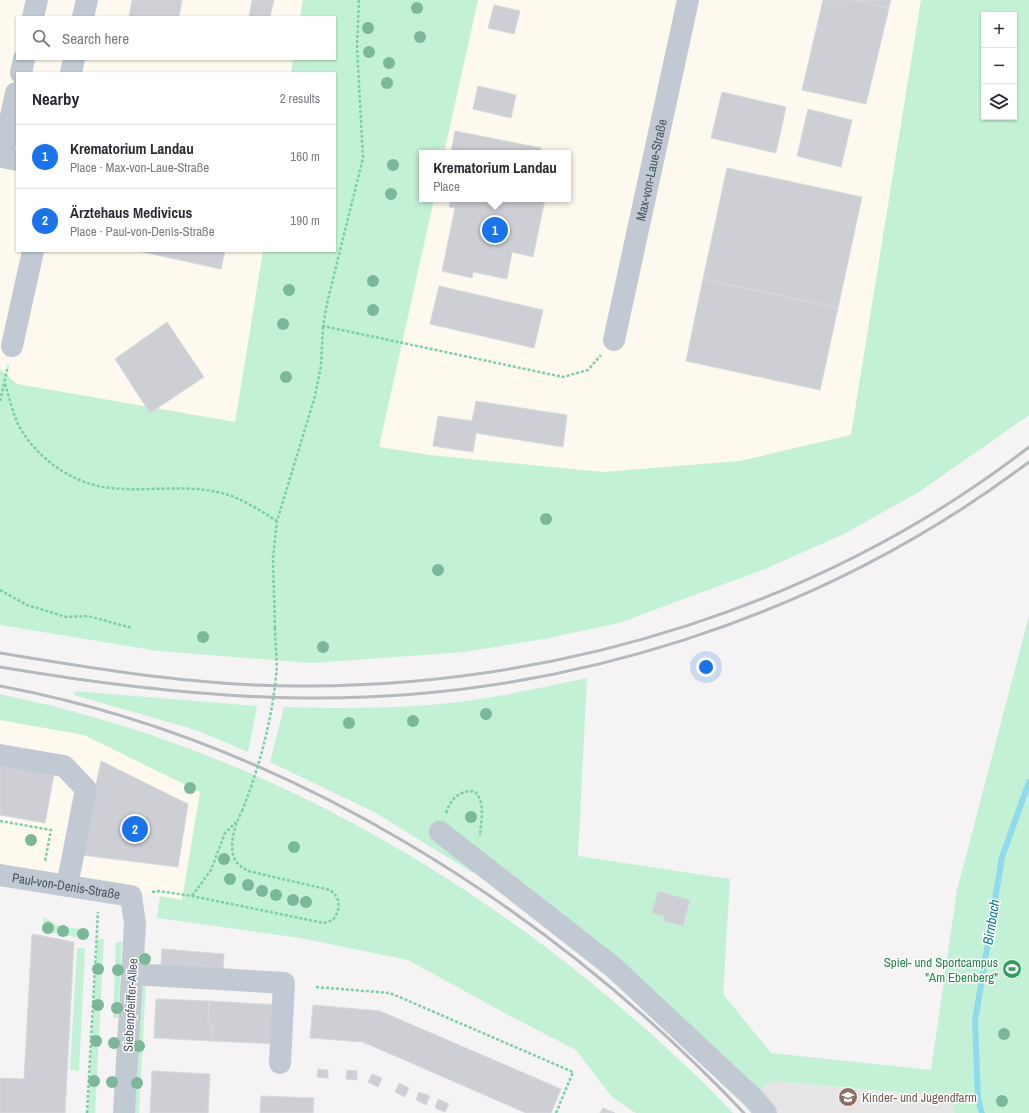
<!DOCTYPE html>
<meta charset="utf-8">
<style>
:root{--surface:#fff;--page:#f7f7f7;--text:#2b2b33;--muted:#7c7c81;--line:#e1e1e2;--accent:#1a73e8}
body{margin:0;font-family:"Archivo Narrow",sans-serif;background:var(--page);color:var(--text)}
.controls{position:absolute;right:12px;top:12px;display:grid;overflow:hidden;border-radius:0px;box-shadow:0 1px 3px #0004}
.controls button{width:36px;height:36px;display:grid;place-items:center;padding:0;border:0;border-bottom:1px solid var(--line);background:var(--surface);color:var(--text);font:20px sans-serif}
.you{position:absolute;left:706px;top:667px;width:14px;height:14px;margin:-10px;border:3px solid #fff;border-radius:50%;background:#1a73e8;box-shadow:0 0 0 6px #1a73e833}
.badge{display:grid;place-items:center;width:26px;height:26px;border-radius:50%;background:var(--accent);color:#fff;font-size:13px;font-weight:700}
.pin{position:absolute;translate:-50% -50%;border:2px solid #fff;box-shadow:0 1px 4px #0006}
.popup{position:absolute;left:419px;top:150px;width:152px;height:52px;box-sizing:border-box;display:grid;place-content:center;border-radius:0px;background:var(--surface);filter:drop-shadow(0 1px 3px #0005);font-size:13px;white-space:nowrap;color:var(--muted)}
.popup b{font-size:15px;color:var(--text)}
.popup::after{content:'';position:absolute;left:50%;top:100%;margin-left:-8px;border:8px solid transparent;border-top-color:var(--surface)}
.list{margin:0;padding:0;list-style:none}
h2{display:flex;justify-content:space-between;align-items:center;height:52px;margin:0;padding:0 16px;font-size:17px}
h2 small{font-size:13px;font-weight:400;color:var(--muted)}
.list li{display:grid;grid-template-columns:26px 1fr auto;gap:12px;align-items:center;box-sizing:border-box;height:64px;padding:0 16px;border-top:1px solid var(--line)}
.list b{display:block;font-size:15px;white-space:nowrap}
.list p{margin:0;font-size:13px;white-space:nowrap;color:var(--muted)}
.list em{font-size:13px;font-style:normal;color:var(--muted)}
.icon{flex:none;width:22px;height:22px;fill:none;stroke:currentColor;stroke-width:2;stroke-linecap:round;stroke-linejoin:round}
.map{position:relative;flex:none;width:1029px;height:1113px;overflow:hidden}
.search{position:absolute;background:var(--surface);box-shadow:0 1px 3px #0004;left:16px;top:16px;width:320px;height:44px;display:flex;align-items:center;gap:10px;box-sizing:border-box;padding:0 14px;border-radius:0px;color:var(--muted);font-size:15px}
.panel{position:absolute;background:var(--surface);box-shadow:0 1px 3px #0004;left:16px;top:72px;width:320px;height:180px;border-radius:0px}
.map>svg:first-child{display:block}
.commercial{fill:#fdf9ef;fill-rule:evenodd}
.education{fill:#e6e4e5}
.green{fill:#c3f1d5;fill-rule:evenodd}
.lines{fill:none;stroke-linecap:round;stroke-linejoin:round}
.stream{stroke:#90daee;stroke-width:6}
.building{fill:#cdcfd5;stroke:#d7d9de}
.path{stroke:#7ad0a6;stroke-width:2.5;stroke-dasharray:3 2;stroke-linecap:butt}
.minor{stroke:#c1cad2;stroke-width:22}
.rail{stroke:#b5b8bd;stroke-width:3}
.path-bridge{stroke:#7ad0a6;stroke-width:2.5;stroke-dasharray:3 2;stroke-linecap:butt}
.tree{fill:#7bb799}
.labels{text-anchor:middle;stroke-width:3;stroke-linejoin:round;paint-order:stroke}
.street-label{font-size:13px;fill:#4a5661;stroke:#fff}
.leisure-label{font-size:13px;fill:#27864d;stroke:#fff;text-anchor:end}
.education-label{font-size:13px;fill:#785e54;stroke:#fff;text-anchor:start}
.water-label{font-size:14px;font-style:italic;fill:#0c7c9b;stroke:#fff}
</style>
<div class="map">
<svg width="1029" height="1113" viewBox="0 0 1029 1113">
<rect width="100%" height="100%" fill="#f5f3f3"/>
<!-- commercial -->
<path class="commercial" d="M0,0H921L851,435L740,461L603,472L429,455L17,384L0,369ZM17,17H335V59H17ZM17,73H335V251H17ZM422,153H568V199H422Z
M0,720L84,735L200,792L182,900L160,896L67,886L0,875Z"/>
<!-- education -->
<path class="education" d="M771,1081L949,1098L955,1113H770L755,1096Z"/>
<!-- green -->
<path class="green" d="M303,0H478L444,153H422V199H434L379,447L429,455L603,472L740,461L851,435L921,0H1029V415L919,492L844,534L765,569L619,623L544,639L464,652L312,663L158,651L0,625V369L17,384L235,422L263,251H335V73H291L293,59H335V17H300ZM984,15H1014V117H984Z
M1029,616V1113H955L949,1097L771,1081L755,1096L481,861L473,873L374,812L270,762L284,707C352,709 425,709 492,697C524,692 556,684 587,678L578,856L730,879L723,994L771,1053L931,1070L957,890Z
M75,691L257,706L248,752L196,730L74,695Z
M0,694C24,700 48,704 71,711C261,761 439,859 590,982C640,1023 689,1066 733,1113H636L612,1097L576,1050L512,1017L408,960L300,938L157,918L160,896L182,900L200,792L84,735L0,720Z
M44,917L58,926L87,930V939L42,931Z
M97,939H104L95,1113H88Z
M116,942H122L118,1018H113Z
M77,948H85L79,1071L70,1070Z
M140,981H146L139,1113H133Z"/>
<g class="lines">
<!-- stream -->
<path class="stream" d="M982,1113L978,1099L975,1021L1002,857L1029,782"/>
</g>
<!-- building -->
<path class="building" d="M132,0H182L179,17H129Z
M252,0H274L270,17H249Z
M823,0H853L889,8L866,104L802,90Z
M853,0H891L889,8Z
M494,5L520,11L514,34L488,28Z
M478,86L516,95L511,118L473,109Z
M722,92L786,107L776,153L711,138Z
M808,109L852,120L841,167L797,156Z
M455,131L541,148L540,153H451Z
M727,168L862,197L838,308L703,279Z
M451,199H545L533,257L512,252L507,279L473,272L472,278L442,271L455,208L449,207Z
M138,251H225L221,269Z
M703,279L838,308L820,390L686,361Z
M439,286L543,310L534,348L430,324Z
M167,322L204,377L150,413L115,359Z
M476,401L567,415L563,447L476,433L473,452L433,446L438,416L472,421Z
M101,761L188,804L178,867L81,855Z
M0,764L54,774L45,823L0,815Z
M658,891L690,900L683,926L663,921L664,916L652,913Z
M32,934L74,942L65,1113H0V1078L24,1079Z
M162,949L224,954L223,969L161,965Z
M156,999L209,1001L208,1024H212V1041L154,1038Z
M209,1001L279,1005L277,1044L212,1041V1024H208Z
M313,1005L380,1011L561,1089L551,1113H526L363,1042L310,1038Z
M318,1069L328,1070V1078L317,1077Z
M347,1070L357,1071V1080L346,1079Z
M152,1071L210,1074L208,1113H150Z
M372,1074L382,1078L378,1087L368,1082Z
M399,1083L409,1088L405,1097L395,1092Z
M419,1092L430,1096L426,1105L416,1100Z
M261,1096L314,1098L313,1113H260Z
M438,1099L449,1104L445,1112L435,1108Z
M603,1108L615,1113H600Z"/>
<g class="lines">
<!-- path -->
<path class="path" d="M359,0L357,47L363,158L328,299L323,326L563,377L588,370L601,355
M5,384C9,396 12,410 17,422C32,454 69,482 104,487C140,493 181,484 217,492C239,496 259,510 277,521
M0,401L8,366
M0,590L27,605L66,617L88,616L132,628
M275,628L273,558L277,521L315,396L321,366L323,326
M446,813C451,799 458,791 474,791C486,801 481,821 480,836
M0,821L51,830L45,861
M152,892L159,891L192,896L324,923L333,920C341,909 341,898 330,890L248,871C245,869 240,866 238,864C226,851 235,824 242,811
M192,896L211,870L225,833L236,822
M316,987L390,993L573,1072L556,1113
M87,1113L98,912"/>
<!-- minor -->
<g class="minor">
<path d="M33,17L37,0"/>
<path d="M83,17L87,0"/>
<path d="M21,73L24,59"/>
<path d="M71,73L74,59"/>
<path d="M16,93L2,157L17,160"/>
<path id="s1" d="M614,340L688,0"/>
<path d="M12,346L33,251"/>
<path d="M0,755L64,766L86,789L67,886"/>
<path d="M440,832L613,967L753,1098L766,1113"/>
<path id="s2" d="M0,875L131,896L135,924L124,1113"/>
<path d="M132,974L284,983L280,1063"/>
</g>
<!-- rail -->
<path class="rail" d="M0,653C102,670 205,687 308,686C564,685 825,605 1029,447
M0,667C100,684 201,697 303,698C561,701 822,618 1029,462
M0,686C283,739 548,906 744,1113"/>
<!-- path-bridge -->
<path class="path-bridge" d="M242,811C259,768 271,724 276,677C278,661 275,644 275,628"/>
</g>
<!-- trees -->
<g class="tree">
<circle cx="417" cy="8" r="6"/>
<circle cx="368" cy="28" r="6"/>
<circle cx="420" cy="37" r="6"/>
<circle cx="369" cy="52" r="6"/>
<circle cx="389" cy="63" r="6"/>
<circle cx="387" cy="83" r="6"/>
<circle cx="393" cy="165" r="6"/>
<circle cx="391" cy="194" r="6"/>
<circle cx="373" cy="281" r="6"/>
<circle cx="289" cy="290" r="6"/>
<circle cx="373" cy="310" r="6"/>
<circle cx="283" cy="324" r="6"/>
<circle cx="286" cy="377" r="6"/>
<circle cx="546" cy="519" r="6"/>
<circle cx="438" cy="570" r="6"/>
<circle cx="203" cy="637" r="6"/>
<circle cx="323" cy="647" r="6"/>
<circle cx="486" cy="714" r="6"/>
<circle cx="413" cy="721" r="6"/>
<circle cx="349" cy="723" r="6"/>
<circle cx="190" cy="788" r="6"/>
<circle cx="471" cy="817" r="6"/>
<circle cx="31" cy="840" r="6"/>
<circle cx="294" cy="847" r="6"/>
<circle cx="224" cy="859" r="6"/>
<circle cx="230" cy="879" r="6"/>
<circle cx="248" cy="885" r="6"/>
<circle cx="262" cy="891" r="6"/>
<circle cx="276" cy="895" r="6"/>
<circle cx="293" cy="900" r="6"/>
<circle cx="306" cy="902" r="6"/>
<circle cx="48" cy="928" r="6"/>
<circle cx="63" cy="931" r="6"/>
<circle cx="83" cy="934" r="6"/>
<circle cx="145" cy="959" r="6"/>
<circle cx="98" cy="969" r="6"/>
<circle cx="118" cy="970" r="6"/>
<circle cx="98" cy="1005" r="6"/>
<circle cx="117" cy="1008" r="6"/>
<circle cx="1004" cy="1034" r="6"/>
<circle cx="96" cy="1041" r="6"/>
<circle cx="114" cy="1043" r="6"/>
<circle cx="139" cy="1046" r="6"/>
<circle cx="94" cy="1081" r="6"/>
<circle cx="112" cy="1082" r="6"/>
<circle cx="137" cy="1083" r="6"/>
<circle cx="1002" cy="1101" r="6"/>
</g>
<!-- icons -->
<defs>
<symbol id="stadium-disc" viewBox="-11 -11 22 22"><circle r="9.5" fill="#2e9e5b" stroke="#fff"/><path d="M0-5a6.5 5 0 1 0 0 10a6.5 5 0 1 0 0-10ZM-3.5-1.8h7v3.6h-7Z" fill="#fff"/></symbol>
<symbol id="school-disc" viewBox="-11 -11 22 22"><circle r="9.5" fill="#8d6e63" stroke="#fff"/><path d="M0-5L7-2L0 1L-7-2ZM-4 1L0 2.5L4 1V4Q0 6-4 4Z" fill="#fff"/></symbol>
</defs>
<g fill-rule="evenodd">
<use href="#stadium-disc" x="1001" y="958" width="22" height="22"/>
<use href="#school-disc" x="837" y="1086" width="22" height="22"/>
</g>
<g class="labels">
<!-- street labels -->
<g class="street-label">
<text dy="5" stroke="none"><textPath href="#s1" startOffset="174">Max-von-Laue-Straße</textPath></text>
<text dy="5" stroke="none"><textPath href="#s2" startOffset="67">Paul-von-Denis-Straße</textPath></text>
<text transform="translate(130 1005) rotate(-87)" y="5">Siebenpfeiffer-Allee</text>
</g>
<!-- leisure labels -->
<g class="leisure-label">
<text x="998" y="967">Spiel- und Sportcampus<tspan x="998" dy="15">"Am Ebenberg"</tspan></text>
</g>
<!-- education labels -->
<g class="education-label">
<text x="862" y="1102">Kinder- und Jugendfarm</text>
</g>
<!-- water labels -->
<g class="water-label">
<text transform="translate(991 922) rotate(-81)" y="5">Birnbach</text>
</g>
</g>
</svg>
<div class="controls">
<button>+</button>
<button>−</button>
<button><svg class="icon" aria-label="layers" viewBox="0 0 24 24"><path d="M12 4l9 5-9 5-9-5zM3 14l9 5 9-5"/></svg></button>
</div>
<div class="you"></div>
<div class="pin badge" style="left:495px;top:230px">1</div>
<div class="popup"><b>Krematorium Landau</b>Place</div>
<div class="pin badge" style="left:135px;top:829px">2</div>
<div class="search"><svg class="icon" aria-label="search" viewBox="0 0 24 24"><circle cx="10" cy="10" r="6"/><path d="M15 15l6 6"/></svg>Search here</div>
<section class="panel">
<h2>Nearby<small>2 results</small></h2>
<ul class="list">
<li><span class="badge">1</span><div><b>Krematorium Landau</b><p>Place · Max-von-Laue-Straße</p></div><em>160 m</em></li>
<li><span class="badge">2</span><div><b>Ärztehaus Medivicus</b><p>Place · Paul-von-Denis-Straße</p></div><em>190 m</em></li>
</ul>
</section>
</div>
